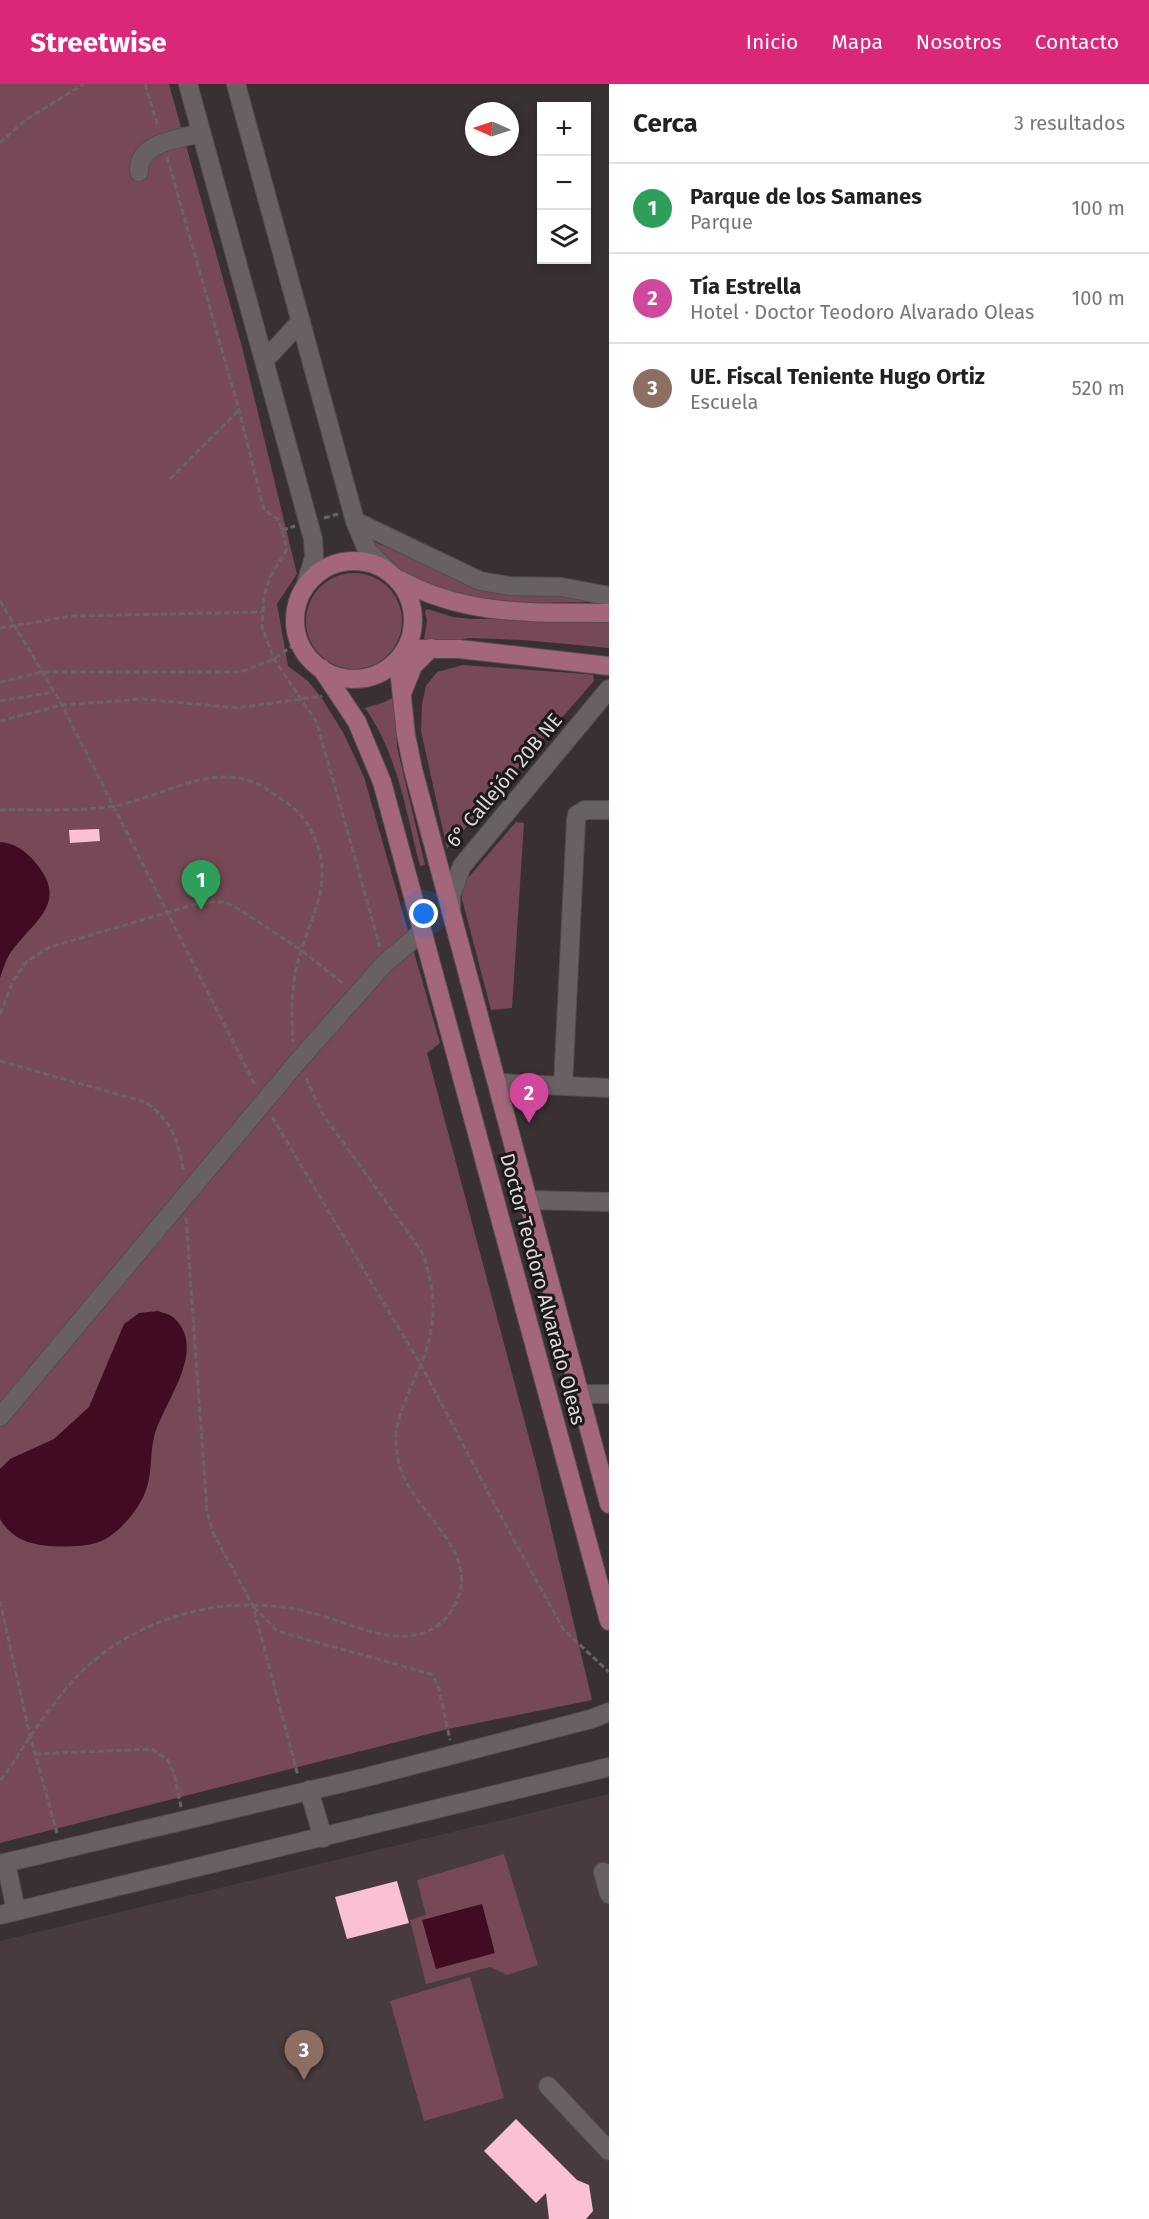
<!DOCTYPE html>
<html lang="es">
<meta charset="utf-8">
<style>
:root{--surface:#fff;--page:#f6f6f6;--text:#222;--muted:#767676;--line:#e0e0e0;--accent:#db2777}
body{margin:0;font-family:"Fira Sans",sans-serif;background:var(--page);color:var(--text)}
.controls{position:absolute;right:18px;top:18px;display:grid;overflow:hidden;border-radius:0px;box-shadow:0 3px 9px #0003}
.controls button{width:54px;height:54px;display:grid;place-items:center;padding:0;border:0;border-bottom:2px solid var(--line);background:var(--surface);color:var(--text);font:30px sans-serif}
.compass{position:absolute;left:465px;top:18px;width:54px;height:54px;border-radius:50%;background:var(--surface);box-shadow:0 3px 9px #0003;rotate:273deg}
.you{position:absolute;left:424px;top:830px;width:21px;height:21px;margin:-15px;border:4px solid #fff;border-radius:50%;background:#1a73e8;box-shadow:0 0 0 9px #1a73e833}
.badge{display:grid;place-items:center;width:39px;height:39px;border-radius:50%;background:var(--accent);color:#fff;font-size:20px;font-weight:700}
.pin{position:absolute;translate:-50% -50px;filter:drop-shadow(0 2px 3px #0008)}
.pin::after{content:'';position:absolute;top:32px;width:21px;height:18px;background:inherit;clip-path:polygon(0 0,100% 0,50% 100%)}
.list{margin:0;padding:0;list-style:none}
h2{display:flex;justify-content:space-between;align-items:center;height:78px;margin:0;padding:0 24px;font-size:26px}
h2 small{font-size:20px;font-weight:400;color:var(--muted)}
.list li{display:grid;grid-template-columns:39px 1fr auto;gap:18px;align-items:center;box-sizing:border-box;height:90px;padding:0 24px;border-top:2px solid var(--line)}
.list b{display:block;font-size:22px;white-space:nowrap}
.list p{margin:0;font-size:20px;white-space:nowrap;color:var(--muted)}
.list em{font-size:20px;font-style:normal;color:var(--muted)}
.icon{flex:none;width:33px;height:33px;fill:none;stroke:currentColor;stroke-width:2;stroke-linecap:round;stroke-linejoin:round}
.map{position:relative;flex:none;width:609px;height:2135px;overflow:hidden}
header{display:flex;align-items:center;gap:36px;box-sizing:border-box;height:84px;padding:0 30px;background:var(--accent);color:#fff}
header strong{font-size:28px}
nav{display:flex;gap:33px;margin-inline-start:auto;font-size:21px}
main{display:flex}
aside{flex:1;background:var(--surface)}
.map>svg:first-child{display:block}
.built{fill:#483b3e}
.green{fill:#774856}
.water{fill:#410c21}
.building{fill:#f9c1d1}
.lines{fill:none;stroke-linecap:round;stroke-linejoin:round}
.minor-casing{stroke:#544d4f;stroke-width:20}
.major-casing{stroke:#544d4f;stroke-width:20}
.path{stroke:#6a6365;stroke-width:3;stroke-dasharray:6 3;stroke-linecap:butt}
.minor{stroke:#696062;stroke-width:18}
.major{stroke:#a3667a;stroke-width:18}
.labels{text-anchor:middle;stroke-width:6;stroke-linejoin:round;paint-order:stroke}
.street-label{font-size:20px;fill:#ddd7d9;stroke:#1d191a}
</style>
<header>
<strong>Streetwise</strong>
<nav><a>Inicio</a><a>Mapa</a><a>Nosotros</a><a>Contacto</a></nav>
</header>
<main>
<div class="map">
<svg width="609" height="2135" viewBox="0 0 609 2135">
<rect width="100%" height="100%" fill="#383032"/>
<!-- built -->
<path class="built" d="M609,1710V2135H0V1857Z"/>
<!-- green -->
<path class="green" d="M0,0H169L242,263L297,490L277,520L288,582L308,597L323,616L344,650L364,693L440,959L427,969L537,1384L592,1616L448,1645L0,1759Z
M372,457L492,509H556L583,514L586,518C551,518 499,522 465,516C458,514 450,510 443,507C418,496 386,483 372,457Z
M306 537a48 48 0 1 1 96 0a48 48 0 1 1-96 0Z
M427,525L453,533L472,535L609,533V564L523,556L470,554L423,561L427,537L425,527Z
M463,581L585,590L593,591L594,597L447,765L421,647L422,620L426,602L437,588Z
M395,612L397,663L425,781L420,782C406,729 398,670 365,624L385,618Z
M516,738L524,739L512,924L491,926L462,815V804L467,795Z
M504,1770L538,1881L507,1891L490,1883L426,1900L410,1836L426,1831L417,1796Z
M470,1893L504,2014L424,2037L390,1917Z"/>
<!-- water -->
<path class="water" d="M0,758C14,759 26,767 35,778C70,819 34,836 11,868C6,875 3,885 0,894Z
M158,1227C163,1229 170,1230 174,1234C209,1266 162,1320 154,1353C150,1369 152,1387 147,1403C141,1424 117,1453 96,1459C81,1463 65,1463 50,1462C28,1460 12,1455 0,1435V1385L10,1375L54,1355L89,1323L124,1240L139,1229Z
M482,1820L495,1869L436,1885L422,1836Z"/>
<!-- building -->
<path class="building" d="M99,745L100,757L70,759L69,746Z
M397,1797L409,1839L347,1855L335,1813Z
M516,2035L577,2096L589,2101L593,2127L586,2135H549L546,2109L536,2119L484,2067Z"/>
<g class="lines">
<defs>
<path id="minor" d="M188,0L313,455L314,473L305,503
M236,0L355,437L367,466L386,485
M139,88C137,58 180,55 201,49
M264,277L301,237
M355,437L480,497L509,502L561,503L609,512
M451,824V811L462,782L609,605
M498,999L609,1004
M563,1002L576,736L577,731L585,726H609
M529,1116L609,1118
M581,1310H609
M0,1333L299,976L385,879L422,848
M309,1706L323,1754
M6,1779L16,1827
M0,1780L363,1694L591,1635L609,1628
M603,1788L609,1810
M0,1831L609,1683
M548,2002L609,2067"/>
<path id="major" d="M295 536a59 59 0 1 1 118 0a59 59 0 1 1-118 0Z
M400,496C468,533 534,528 609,529
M406,565H459L609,582
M398,576L406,651L413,685L609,1420
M321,584L357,638L382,698L609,1537
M403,607L413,582L431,564"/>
</defs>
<!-- minor casing -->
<use href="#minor" class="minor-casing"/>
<!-- major casing -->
<use href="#major" class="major-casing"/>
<!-- path -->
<path class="path" d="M145,0L158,43
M0,59L25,36L84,0
M167,73L239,326L264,426L279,436L287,465L270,493L264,511L262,543L274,575L317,639L380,863
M170,395L239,326
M324,434L338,430
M282,446L295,442
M0,517L62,621L256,1003
M0,544L73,532L261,528
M0,598L42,588H241L274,575L299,557
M0,617L54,608
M0,637L62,621L143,615L237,624L322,612
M0,726C38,725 76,728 114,722C160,714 212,677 260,701C269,706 278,713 287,719C307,732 321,760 322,784C323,818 310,837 301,867C291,897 291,927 293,958
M0,930L14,895L27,877L50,863L203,818H225L240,826L301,866L345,901
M0,977L145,1018C173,1037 178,1057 184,1089
M272,1033L421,1281L504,1438L564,1546L609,1588
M186,1134L207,1428L213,1449L253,1522L298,1692
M0,1517L30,1652L57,1749
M254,1523L277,1547L431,1590L438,1601L450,1656
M35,1670L152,1665L168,1676L174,1689L181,1723
M0,1696C13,1682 21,1665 32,1650C44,1633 57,1615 71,1599C111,1554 166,1529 225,1522C252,1520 282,1521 308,1528C352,1538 410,1574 447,1533C453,1525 459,1513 461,1504C467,1463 424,1432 407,1399C400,1387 397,1373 396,1359C394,1338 409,1308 417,1289C437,1246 438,1211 422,1168L322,1029L305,992"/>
<!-- minor -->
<use href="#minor" class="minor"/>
<!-- major -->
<use href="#major" class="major"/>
</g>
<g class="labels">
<!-- street labels -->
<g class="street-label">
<text transform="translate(504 696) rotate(-50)" y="7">6° Callejón 20B NE</text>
<text transform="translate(543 1205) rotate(75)" y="7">Doctor Teodoro Alvarado Oleas</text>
</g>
</g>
</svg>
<div class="controls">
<button>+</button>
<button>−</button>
<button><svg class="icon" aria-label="layers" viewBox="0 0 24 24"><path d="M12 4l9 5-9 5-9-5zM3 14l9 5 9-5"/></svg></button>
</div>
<svg class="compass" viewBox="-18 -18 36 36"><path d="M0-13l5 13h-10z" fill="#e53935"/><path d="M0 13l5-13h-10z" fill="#767676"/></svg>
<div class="you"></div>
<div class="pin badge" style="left:201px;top:826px;background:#2e9e5b">1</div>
<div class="pin badge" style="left:529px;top:1039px;background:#d1479c">2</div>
<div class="pin badge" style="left:304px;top:1996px;background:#8d6e63">3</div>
</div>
<aside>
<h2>Cerca<small>3 resultados</small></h2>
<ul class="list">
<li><span class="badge" style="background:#2e9e5b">1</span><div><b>Parque de los Samanes</b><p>Parque</p></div><em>100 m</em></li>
<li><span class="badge" style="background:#d1479c">2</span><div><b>Tía Estrella</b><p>Hotel · Doctor Teodoro Alvarado Oleas</p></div><em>100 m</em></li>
<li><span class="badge" style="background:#8d6e63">3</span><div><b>UE. Fiscal Teniente Hugo Ortiz</b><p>Escuela</p></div><em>520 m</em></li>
</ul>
</aside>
</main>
